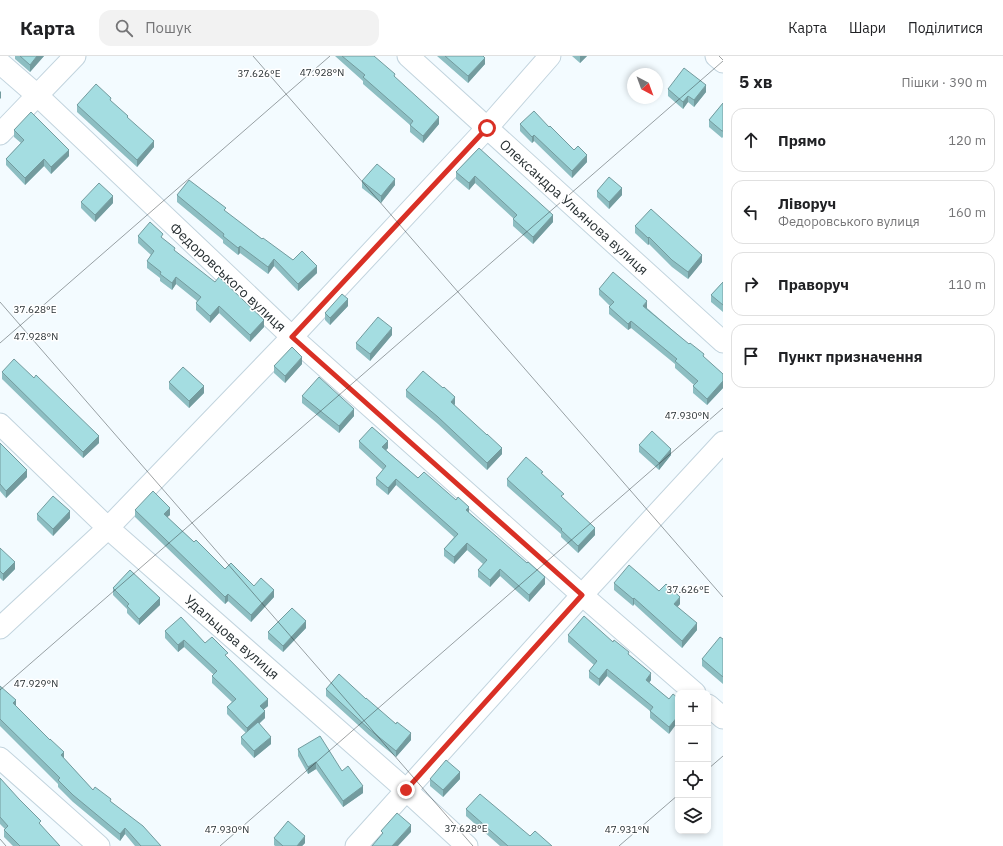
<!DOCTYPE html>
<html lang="uk">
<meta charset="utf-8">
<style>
:root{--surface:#fff;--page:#f2f2f2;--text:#202124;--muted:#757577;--line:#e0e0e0}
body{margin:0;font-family:"IBM Plex Sans",sans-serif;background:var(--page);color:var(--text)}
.controls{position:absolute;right:12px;bottom:12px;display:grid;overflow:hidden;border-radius:8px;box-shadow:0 2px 6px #0003}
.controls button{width:36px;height:36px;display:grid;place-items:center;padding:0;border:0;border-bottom:1px solid var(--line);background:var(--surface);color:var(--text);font:20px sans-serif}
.compass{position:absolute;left:627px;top:12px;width:36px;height:36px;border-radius:50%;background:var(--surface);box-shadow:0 2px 6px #0003;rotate:139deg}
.stop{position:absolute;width:12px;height:12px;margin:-9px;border:3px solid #d93025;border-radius:50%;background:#fff}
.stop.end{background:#d93025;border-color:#fff;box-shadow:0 1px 4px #0008}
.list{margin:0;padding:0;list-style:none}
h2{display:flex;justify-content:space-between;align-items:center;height:52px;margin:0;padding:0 16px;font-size:17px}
h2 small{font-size:13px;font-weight:400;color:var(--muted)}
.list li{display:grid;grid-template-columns:26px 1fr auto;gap:12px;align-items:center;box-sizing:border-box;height:64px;margin:0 8px 8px;padding:0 8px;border:1px solid var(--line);border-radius:12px}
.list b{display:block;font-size:15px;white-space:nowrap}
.list p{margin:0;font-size:13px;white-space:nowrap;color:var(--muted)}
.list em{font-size:13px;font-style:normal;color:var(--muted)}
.icon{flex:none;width:22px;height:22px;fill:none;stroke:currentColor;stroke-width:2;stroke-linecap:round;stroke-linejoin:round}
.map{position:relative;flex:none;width:723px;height:790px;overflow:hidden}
header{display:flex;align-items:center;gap:24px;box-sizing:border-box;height:56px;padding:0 20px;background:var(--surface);border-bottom:1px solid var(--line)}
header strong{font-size:19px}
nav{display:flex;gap:22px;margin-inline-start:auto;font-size:14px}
.search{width:280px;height:36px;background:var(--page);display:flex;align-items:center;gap:10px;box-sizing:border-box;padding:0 14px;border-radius:12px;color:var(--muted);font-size:15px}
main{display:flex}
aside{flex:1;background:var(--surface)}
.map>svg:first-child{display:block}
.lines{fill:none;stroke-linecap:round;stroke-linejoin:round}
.minor-casing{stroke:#c2d4de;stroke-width:23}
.minor{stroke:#fff;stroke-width:21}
.wall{fill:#8dbec2}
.shaded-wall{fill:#739b9e}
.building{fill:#a4dde1;stroke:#739b9e}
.route{stroke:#d93025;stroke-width:5}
.ticks{fill:none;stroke:#293134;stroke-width:1;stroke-opacity:0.45}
.labels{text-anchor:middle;stroke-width:3;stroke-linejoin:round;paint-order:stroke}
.street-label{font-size:14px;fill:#293134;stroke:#fff}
.ticks-label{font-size:10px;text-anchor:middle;fill:#293134;stroke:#fff;stroke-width:3;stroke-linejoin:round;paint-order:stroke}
</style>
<header>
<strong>Карта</strong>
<div class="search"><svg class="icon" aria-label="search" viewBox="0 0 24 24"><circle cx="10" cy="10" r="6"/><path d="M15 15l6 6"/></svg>Пошук</div>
<nav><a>Карта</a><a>Шари</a><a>Поділитися</a></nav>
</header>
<main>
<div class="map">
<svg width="723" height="790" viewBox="0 0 723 790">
<rect width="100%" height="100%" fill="#f3fbff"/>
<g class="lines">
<defs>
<path id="minor" d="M408,0L723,286
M716,0L723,6
M0,7L38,40L292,281L582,539L695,637
M0,78L75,0
M0,368L108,472L406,734L467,790
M0,572L108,472L292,281L487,72L550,0
M708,649L723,662
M0,702L99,790
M356,790L582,539L723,386"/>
</defs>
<!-- minor casing -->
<use href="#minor" class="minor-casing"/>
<!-- minor -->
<use href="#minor" class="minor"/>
</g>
<!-- wall -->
<path class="wall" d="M15,0H44L30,16L15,3Z
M335,0H374L439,68L423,87L410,76V69L363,28V25Z
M437,0H483L485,8L468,27Z
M572,0H587L580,7Z
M668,33L706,36L694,51L688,46L683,53L668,40Z
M111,45L128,63L154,91L137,111L77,56V49Z
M723,47V81L722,82L709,71V64Z
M520,68L549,71L587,106L572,122L534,85L532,87L520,75Z
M14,74L69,100L51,118L44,110L25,129L6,109V103L21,87L14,81Z
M479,92L553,166L533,188L513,170V162L475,127L469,134L456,123V116Z
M362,125L395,129L381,147L362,132Z
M597,135L622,139L609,153L597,141Z
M177,139L226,156L262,183L293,204L317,217L298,235L274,210L268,218L240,197L238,199L223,187V184L177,146Z
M81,146L113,147L95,166L81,152Z
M635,170L702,206L688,223L672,211L649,188L648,189L635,177Z
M138,180L163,183L175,195L264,271L250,286L219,257L210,267L196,254V247L197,245L176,228L172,234L160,225V222L147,212V205L151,199L138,187Z
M723,226V256L711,246V239Z
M599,233L647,252L723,318V332L707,349L693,337V330L694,329L675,312V308L631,272L628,274L609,258V251L610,250L599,239Z
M348,250L330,269L325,264V257Z
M392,279L370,305L356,293V287Z
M302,308L285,327L274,317V310Z
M2,316L34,322L99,387L83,402L2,323Z
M169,326L204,337L189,352L169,333Z
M406,334L455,348L454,349L502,398L487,414L438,368L406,341Z
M302,340L354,360L339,377L302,347Z
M359,385L388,392L386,394L418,422L469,457L545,528L529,546L500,520L490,531L478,521V514L483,508L467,494L454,508L444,500V493L454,481L396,429L388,439L376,429V422L383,414L359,392Z
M0,387L27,421L6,442L0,435Z
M639,389L671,399L659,414L639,396Z
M543,419L595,479L578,497L561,481V478L507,430V423Z
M135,454L170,459L167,461L194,486L225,513L254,530L274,541L251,566L228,545L225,548L135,461Z
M37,458L70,462L53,480L37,464Z
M0,492L15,513L3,525L0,522Z
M614,527L659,535L680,548L677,551L697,574L682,592L634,548L633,550L614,534Z
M113,532L160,549L139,569L127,557V553L113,539Z
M306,572L283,596L268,583V576Z
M165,575L205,587L228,602L268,650L264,653L265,662L259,668L271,688L254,702L241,688V681L246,677L227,658V651L232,646L212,627V620L214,619L184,591L178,596L165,582Z
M568,579L613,586L629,599L651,624L649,627L669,643V678L650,662V655L607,620L599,630L589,622V615L594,609L568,586Z
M723,583V628L702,610V603Z
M0,630L16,650L93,734L111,746L161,790H135L125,778L120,785L73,746L58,731V728L0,670Z
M326,633L366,643L411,684L396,701L369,679L326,640Z
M298,693L342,715L363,737L343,751L316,713L308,718L298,700Z
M0,722L41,770L60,790H13L4,781V774L5,773L0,768Z
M430,723H460L443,741L430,730Z
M466,753L530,780L552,790H500L466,760Z
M274,782L305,787L302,790H275L274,789Z"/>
<!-- shaded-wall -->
<path class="shaded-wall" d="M37,0H44L30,16V9Z
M580,0H587L580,7Z
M485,2V8L468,27V20Z
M706,29V36L694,51V44Z
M1,35V42L0,43V36Z
M688,40V46L683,53V46Z
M439,61V68L423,87V80Z
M534,79V85L532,87V81Z
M154,85V91L137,111V104Z
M69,94V100L51,118V111Z
M587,99V106L572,122V115Z
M44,103V110L25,129V122Z
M475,120V127L469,134V127Z
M395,123V129L381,147V140Z
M622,132V139L609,153V146Z
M113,140V147L95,166V159Z
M553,159V166L533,188V181Z
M649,181V188L648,189V182Z
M240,190V197L238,199V192Z
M702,199V206L688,223V216Z
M274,203V210L268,218V211Z
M317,210V217L298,235V228Z
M176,221V228L172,234V227Z
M348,243V250L330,269V262Z
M647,245V252L643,256V250Z
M219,250V257L210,267V260Z
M264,264V271L250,286V279Z
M631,265V272L628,274V268Z
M392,272V279L370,305V298Z
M302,301V308L285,327V320Z
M723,325V332L707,349V343Z
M204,330V337L189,352V345Z
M455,341V348L451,353V346Z
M354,353V360L339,377V370Z
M99,380V387L83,402V396Z
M388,385V392L382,398V391Z
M502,392V398L487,414V407Z
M671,393V399L659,414V407Z
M27,414V421L6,442V435Z
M396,423V429L388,439V432Z
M469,451V458L466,454Z
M170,452V459L164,464V458Z
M70,455V462L53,480V473Z
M595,472V479L578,497V490Z
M467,487V494L454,508V501Z
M15,506V513L3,525V518Z
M500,513V520L490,531V524Z
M545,521V528L529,546V539Z
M274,534V541L251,566V559Z
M228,538V545L225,548V541Z
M680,541V548L674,555V548Z
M160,542V549L139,569V563Z
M634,542V548L633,550V543Z
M306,565V572L283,596V590Z
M697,567V574L682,592V585Z
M184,584V591L178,596V589Z
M607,613V620L599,630V623Z
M651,617V624L646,631V624Z
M268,643V650L260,657V650Z
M16,644V651L13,647Z
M265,655V662L247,678V672Z
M678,660V666L669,678V671Z
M411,677V684L396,701V695Z
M271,681V688L254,702V695Z
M64,696V703L61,699Z
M316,706V713L308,718V711Z
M460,716V723L443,741V734Z
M363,730V737L343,751V745Z
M411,769V776L398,790H392Z
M125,772V778L120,785V778Z
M305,780V787L302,790H297Z"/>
<!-- building -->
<path class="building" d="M20,0H37L30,9Z
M342,0H374L395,18L394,20L439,61L423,80L410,69L413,65L363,21L365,19Z
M445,0H483L485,2L468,20Z
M684,12L706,29L694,44L688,40L683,46L668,33Z
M96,28L111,42L110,44L128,60L127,61L154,85L137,104L77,49Z
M723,47V75H722L709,64Z
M534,55L549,71L550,70L574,94L578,90L587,99L572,115L534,79L532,81L520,68Z
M31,56L69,94L51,111L44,103L25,122L6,103L24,84L14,74Z
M479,92L553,159L533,181L513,163L517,159L475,120L469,127L456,116Z
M377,108L395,123L381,140L362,125Z
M609,121L622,132L609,146L597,135Z
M189,124L226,152L224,154L262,183L263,182L293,204L302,195L317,210L298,228L274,203L268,211L240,190L238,192L223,180L224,178L177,139Z
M99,127L113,140L95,159L81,146Z
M651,153L702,199L688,216L672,204L649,181L648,182L635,170Z
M150,166L163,178L161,181L175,192L174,194L215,226L219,221L264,264L250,279L219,250L210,260L196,247L201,241L176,221L172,227L160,218L161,216L147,205L154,195L138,180Z
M613,216L647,245L643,250L689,288L690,287L704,298L703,300L723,318V325L707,343L693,330L698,325L675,305L677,303L631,265L628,268L609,251L614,246L599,233Z
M723,226V249L711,239Z
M342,238L348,243L330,262L325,257Z
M378,261L392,272L370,298L356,287Z
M292,291L302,301L285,320L274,310Z
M14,303L34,322L36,319L99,380L83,396L2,316Z
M183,311L204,330L189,345L169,326Z
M423,315L443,332L444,331L455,341L451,346L487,379V378L502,392L487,407L438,361L406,334Z
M319,321L354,353L339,370L302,340Z
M372,371L388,385L382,391L418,422L424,416L456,444L458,441L469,451L466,454L527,507L528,506L545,521L529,539L500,513L490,524L478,514L487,504L467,487L454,501L444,493L458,478L396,423L388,432L376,422L386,410L359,385Z
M652,375L671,393L659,407L639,389Z
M0,387L27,414L6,435L0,428Z
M526,401L543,416L541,417L564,438L561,440L595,472L578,490L561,474L562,473L507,423Z
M153,435L170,452L164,458L194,486L196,484L225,513L231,507L254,530L261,522L274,534L251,559L228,538L225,541L135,454Z
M53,440L70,455L53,473L37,458Z
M0,492L15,506L3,518L0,515Z
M629,509L659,535L666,528L680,541L674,548L697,567L682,585L634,542L633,543L614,527Z
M130,514L160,542L139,563L127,550L129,548L113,532Z
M292,552L306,565L283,590L268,576Z
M584,560L613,586L614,584L629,596L628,598L651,617L646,624L669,643L673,638L678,642V660L669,671L650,655L653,651L607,613L599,623L589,615L597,605L568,579Z
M181,561L205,587L212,581L228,597L225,599L268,643L260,650L265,655L247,672L227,651L236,643L212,620L217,615L184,584L178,589L165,575Z
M720,581L723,583V621L702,603Z
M339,618L366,643V642L396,668L397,666L411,677L396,695L369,673L326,633Z
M0,630L16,644L13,647L50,684V683L64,696L61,699L93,734L95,731L111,743L110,745L143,770L161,790H141L125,772L120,778L73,739L58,724L60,722L0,663Z
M258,666L271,681L254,695L241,681Z
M320,680L342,715L348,710L363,730L343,745L316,706L308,711L298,693Z
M446,704L460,716L443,734L430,723Z
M0,722L19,743L41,765L39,767L60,790H20L4,774L8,770L0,761Z
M480,738L530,780L535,775L552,790H508L466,753Z
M397,757L411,769L392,790H372L383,777L381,775Z
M288,765L305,780L297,790H283L274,782Z"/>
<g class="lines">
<!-- route -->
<path class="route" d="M406,734L582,539L292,281L487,72"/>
</g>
<!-- ticks -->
<path class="ticks" d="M253,0L723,541M719,0L723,4M0,246L473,790M0,287L330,0M0,634L723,5M708,713L723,700M0,783L6,790M220,790L723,352M619,790L678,739"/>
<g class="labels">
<!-- street labels -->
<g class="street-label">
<text transform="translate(574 151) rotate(42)" y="5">Олександра Ульянова вулиця</text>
<text transform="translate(228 221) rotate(43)" y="5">Федоровського вулиця</text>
<text transform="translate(232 581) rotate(41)" y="5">Удальцова вулиця</text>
</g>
</g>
<g class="ticks-label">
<text x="322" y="20">47.928°N</text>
<text x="259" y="21">37.626°E</text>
<text x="35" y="257">37.628°E</text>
<text x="36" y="284">47.928°N</text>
<text x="687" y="363">47.930°N</text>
<text x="688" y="537">37.626°E</text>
<text x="36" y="631">47.929°N</text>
<text x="466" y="776">37.628°E</text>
<text x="227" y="777">47.930°N</text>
<text x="627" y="777">47.931°N</text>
</g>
</svg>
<div class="controls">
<button>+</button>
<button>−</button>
<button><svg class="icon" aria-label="locate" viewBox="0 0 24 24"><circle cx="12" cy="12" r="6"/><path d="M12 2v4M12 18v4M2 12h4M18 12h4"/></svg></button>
<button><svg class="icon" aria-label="layers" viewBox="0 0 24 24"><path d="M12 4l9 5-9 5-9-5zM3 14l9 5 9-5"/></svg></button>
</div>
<svg class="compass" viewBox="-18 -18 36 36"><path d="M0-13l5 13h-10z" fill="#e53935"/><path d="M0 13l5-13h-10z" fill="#757577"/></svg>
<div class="stop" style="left:487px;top:72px"></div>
<div class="stop end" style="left:406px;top:734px"></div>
</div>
<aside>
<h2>5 хв<small>Пішки · 390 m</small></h2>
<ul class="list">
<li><svg class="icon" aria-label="ahead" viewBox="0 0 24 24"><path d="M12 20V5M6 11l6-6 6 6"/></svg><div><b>Прямо</b></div><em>120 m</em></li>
<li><svg class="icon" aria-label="left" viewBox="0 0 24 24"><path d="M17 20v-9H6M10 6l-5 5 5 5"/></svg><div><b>Ліворуч</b><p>Федоровського вулиця</p></div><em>160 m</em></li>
<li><svg class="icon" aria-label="right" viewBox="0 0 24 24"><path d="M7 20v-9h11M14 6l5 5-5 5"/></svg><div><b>Праворуч</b></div><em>110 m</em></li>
<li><svg class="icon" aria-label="arrive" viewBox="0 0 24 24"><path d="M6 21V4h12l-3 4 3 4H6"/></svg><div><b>Пункт призначення</b></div></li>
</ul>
</aside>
</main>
